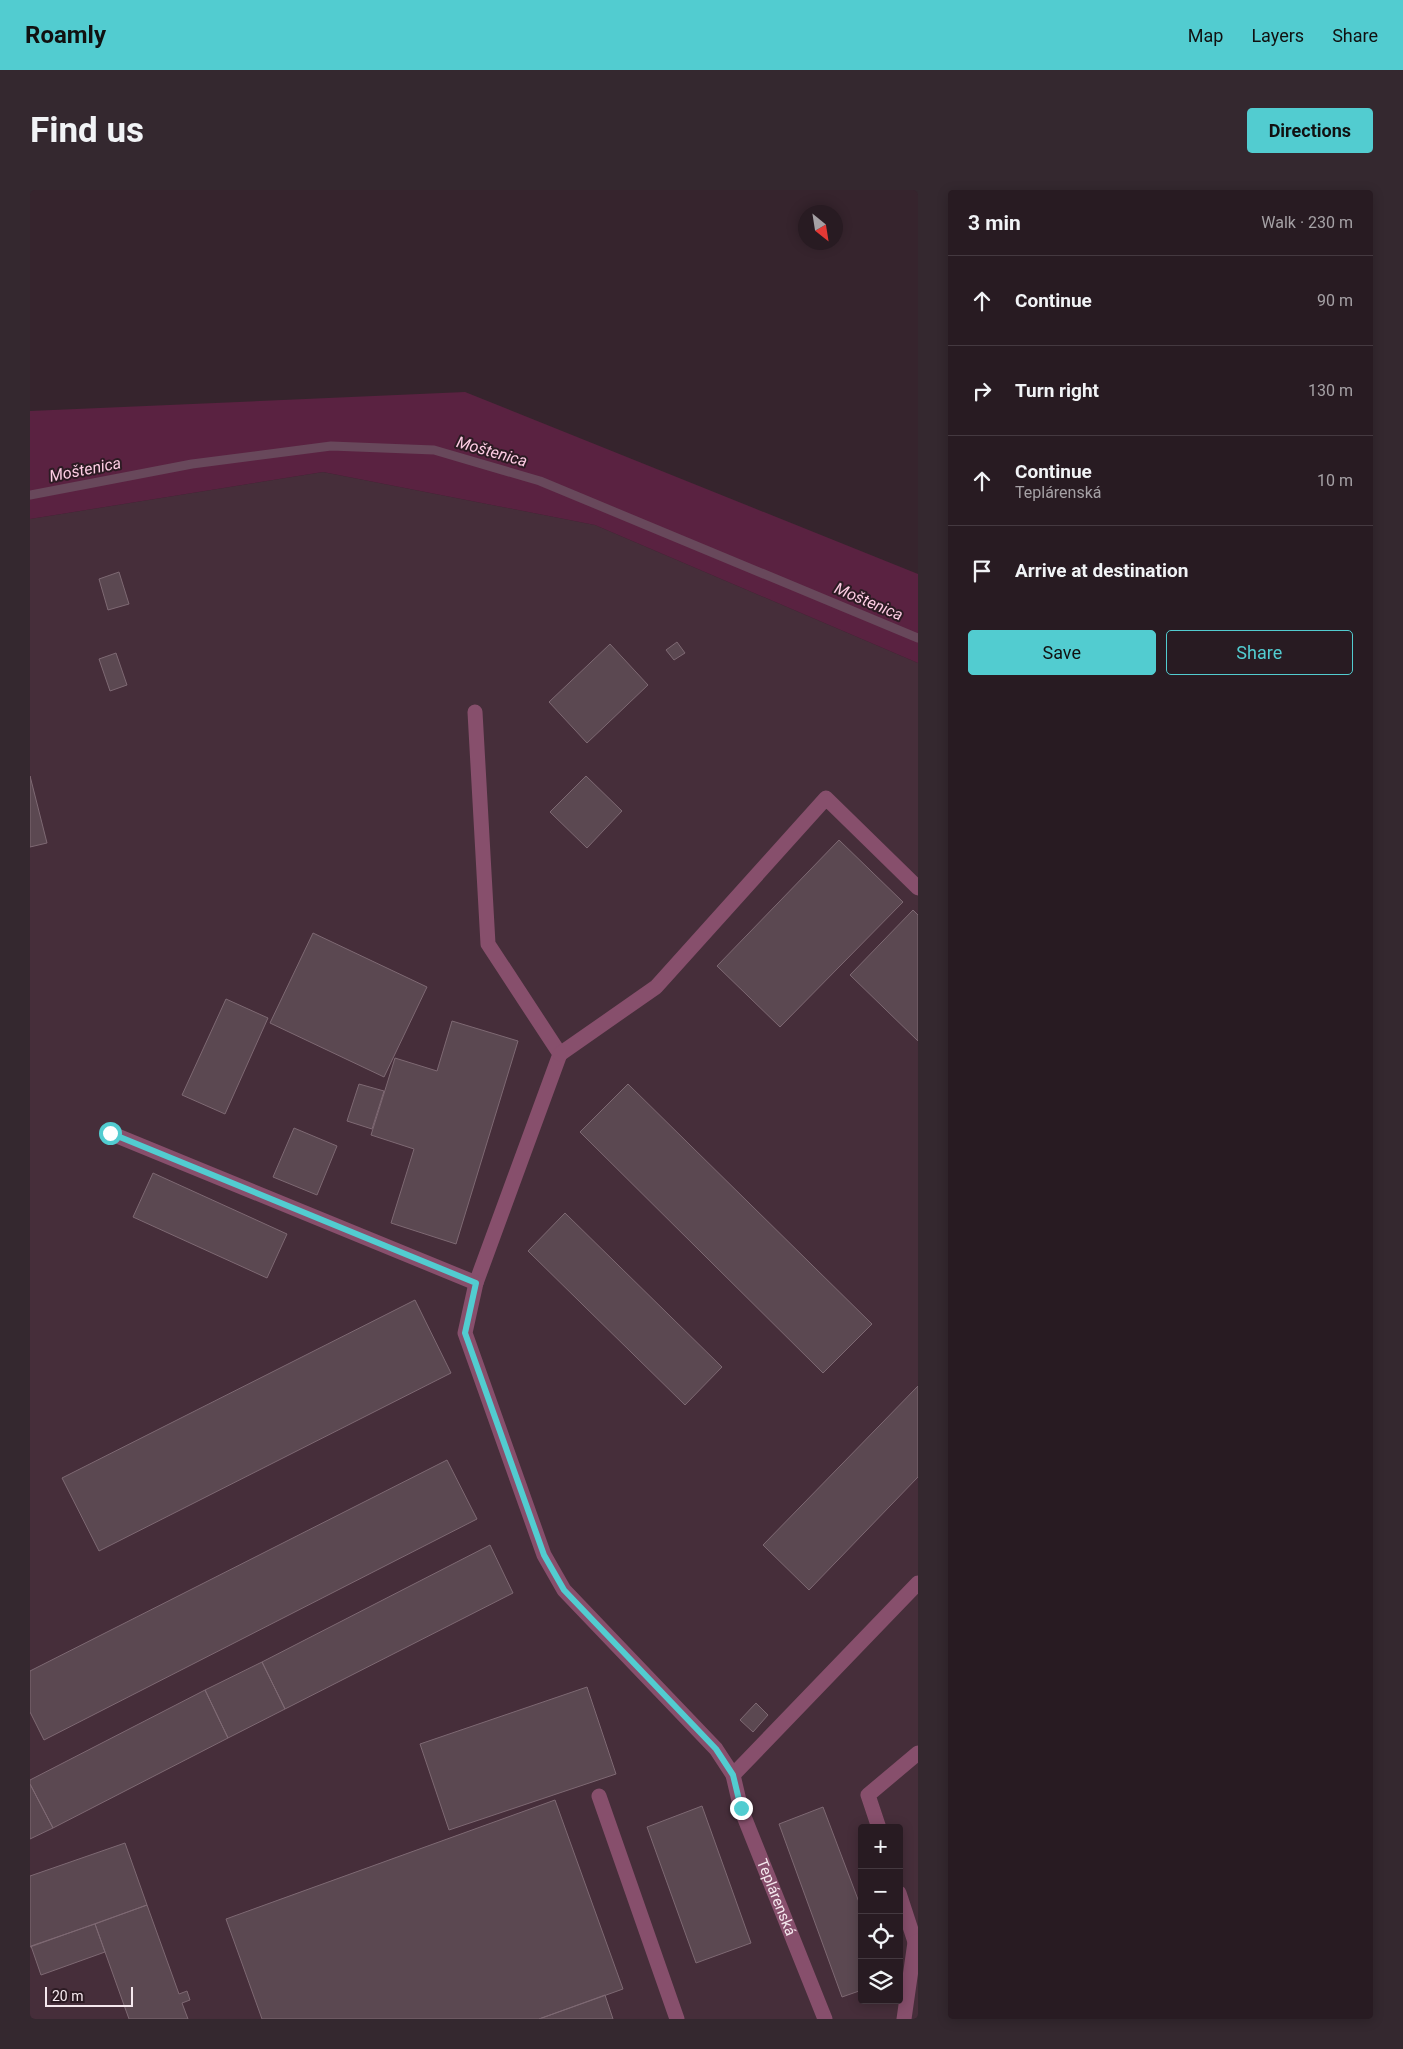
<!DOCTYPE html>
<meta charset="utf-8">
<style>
:root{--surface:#281b22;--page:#34282f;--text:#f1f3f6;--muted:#a5a1a5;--line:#443940;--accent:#52ccd0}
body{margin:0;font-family:Roboto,sans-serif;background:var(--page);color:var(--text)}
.controls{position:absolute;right:15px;bottom:15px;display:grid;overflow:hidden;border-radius:5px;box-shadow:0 2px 12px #0003}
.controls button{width:45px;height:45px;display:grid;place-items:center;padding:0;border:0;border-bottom:1px solid var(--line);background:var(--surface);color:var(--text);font:25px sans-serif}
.compass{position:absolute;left:768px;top:15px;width:45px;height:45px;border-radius:50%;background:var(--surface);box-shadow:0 2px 12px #0003;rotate:150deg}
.scale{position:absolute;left:15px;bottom:12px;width:88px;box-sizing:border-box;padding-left:5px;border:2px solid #f5e8ee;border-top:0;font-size:14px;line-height:18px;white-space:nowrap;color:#f5e8ee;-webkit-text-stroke:4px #2c1b23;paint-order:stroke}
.stop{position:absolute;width:15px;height:15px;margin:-11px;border:4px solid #52ccd0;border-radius:50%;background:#fff}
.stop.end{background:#52ccd0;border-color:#fff;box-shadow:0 1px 5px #0008}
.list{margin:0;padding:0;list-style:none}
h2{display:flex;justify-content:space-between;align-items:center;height:65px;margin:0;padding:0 20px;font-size:21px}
h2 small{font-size:16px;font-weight:400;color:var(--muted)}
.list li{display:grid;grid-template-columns:32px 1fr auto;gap:15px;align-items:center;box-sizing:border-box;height:90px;padding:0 20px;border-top:1px solid var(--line)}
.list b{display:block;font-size:19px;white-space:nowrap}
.list p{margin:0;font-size:16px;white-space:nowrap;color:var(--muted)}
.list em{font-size:16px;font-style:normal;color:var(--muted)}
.actions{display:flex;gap:10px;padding:15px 20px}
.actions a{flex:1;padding:11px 0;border:1px solid var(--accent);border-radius:5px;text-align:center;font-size:18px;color:var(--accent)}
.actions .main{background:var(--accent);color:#111}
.icon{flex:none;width:28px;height:28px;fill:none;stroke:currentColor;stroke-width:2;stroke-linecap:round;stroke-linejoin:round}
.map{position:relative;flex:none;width:888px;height:1829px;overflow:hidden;border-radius:5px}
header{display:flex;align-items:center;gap:30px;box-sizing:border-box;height:70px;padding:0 25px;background:var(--accent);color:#111}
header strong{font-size:24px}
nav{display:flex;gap:28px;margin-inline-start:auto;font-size:18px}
.intro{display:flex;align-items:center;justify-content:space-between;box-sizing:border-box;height:120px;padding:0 30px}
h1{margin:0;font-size:35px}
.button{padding:12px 22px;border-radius:5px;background:var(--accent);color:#111;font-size:18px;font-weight:700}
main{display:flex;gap:30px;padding:0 30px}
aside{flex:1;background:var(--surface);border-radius:5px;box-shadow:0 2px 12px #0003}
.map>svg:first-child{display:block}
.built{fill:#462e3a;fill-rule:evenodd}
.green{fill:#5a2241}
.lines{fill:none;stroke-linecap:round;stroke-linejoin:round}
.stream{stroke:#68485b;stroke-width:9}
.building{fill:#5b4851;stroke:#7e6973}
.minor{stroke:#874f6c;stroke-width:15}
.route{stroke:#52ccd0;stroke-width:6}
.labels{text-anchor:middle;stroke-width:4;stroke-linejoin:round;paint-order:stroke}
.street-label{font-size:15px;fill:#f5e8ee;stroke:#2c1b23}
.water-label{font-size:16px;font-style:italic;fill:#fdcce3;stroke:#2c1b23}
</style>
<header>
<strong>Roamly</strong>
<nav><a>Map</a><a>Layers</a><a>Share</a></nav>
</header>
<div class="intro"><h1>Find us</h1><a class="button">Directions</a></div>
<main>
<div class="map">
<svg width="888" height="1829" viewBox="0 0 888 1829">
<rect width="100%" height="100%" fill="#36242d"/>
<!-- built -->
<path class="built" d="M293,282L565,335L888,473V1829H0V329ZM832,1638H869V1810H832Z"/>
<!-- green -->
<path class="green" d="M435,202L888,384V473L565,335L293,282L0,329V221Z"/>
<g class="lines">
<!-- stream -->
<path class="stream" d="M0,305L162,274L301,256L404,260L510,291L888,448"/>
</g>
<!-- building -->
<path class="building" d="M89,382L99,414L78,420L69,389Z
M647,452L655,463L644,470L636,460Z
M580,454L618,495L557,553L519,512Z
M86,463L97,495L80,501L69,469Z
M0,586L17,653L0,657Z
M556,586L592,621L557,658L520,622Z
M809,650L873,712L750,837L687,776Z
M883,720L888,725V851L820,785Z
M283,743L397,797L354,887L240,833Z
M196,809L238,828L195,924L152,905Z
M422,831L488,851L426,1054L361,1033L384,959L341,945L365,868L407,881Z
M329,894L354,901L342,939L317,931Z
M598,894L842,1134L793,1183L550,942Z
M264,938L307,956L287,1005L243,987Z
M123,983L257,1044L237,1088L103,1027Z
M535,1023L692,1177L655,1215L498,1061Z
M385,1110L421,1183L69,1361L32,1288Z
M888,1196V1287L779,1400L733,1355Z
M417,1270L447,1329L14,1550L0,1522V1481Z
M460,1355L483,1403L255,1519L232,1472Z
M232,1472L255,1519L198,1548L175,1500Z
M557,1497L586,1584L419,1640L390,1554Z
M175,1500L198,1548L23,1638L0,1594V1590Z
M726,1513L738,1525L723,1542L710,1530Z
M0,1594L23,1638L0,1649Z
M525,1610L593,1799L509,1829H232L196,1729Z
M672,1616L721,1753L666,1773L617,1637Z
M793,1617L832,1720V1800L812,1807L749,1634Z
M95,1653L117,1715L0,1757V1686Z
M117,1715L149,1804L157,1801L160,1810L152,1813L158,1829H99L75,1762L65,1734Z
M65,1734L75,1762L11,1785L1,1756Z
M575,1805L583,1829H509Z"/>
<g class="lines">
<!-- minor -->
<g class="minor">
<path id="s1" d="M445,522L458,754L530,864L446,1093L435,1143L514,1365L534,1400L686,1559L703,1585L711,1619L795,1829"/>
<path d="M530,864L626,797L796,608L888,698"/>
<path d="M80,943L446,1093"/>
<path d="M703,1585L888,1393"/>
<path d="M569,1606L647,1829"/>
<path d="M849,1638L838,1605L888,1563"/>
<path d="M869,1703L885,1752"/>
<path d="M874,1829L885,1752L888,1751"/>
</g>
</g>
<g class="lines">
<!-- route -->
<path class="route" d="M80,943L446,1093L435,1143L514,1365L534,1400L686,1559L703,1585L711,1618"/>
</g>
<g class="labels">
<!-- street labels -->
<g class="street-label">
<text dy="5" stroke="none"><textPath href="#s1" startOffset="1316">Teplárenská</textPath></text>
</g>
<!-- water labels -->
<g class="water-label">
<text transform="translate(462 261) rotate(16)" y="6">Moštenica</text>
<text transform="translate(55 279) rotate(-11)" y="6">Moštenica</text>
<text transform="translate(839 411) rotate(23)" y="6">Moštenica</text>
</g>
</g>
</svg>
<div class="controls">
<button>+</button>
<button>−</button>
<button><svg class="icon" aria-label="locate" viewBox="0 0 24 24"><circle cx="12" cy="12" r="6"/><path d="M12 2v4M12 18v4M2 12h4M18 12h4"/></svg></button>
<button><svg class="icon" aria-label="layers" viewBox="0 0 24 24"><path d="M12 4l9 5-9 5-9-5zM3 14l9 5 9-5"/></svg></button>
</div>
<svg class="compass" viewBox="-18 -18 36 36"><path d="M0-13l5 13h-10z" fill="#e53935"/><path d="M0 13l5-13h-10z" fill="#a5a1a5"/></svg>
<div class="scale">20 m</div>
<div class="stop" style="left:80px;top:943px"></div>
<div class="stop end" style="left:711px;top:1618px"></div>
</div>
<aside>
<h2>3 min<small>Walk · 230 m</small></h2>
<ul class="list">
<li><svg class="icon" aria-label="ahead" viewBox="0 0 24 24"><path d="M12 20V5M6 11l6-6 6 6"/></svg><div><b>Continue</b></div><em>90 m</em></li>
<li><svg class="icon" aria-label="right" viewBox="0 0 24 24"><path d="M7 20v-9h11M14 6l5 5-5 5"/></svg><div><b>Turn right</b></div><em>130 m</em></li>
<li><svg class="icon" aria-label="ahead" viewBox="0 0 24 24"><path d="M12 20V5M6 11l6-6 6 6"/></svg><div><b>Continue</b><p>Teplárenská</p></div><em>10 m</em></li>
<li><svg class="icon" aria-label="arrive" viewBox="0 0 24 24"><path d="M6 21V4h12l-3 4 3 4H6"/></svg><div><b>Arrive at destination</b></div></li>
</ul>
<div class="actions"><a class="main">Save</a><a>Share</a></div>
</aside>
</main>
